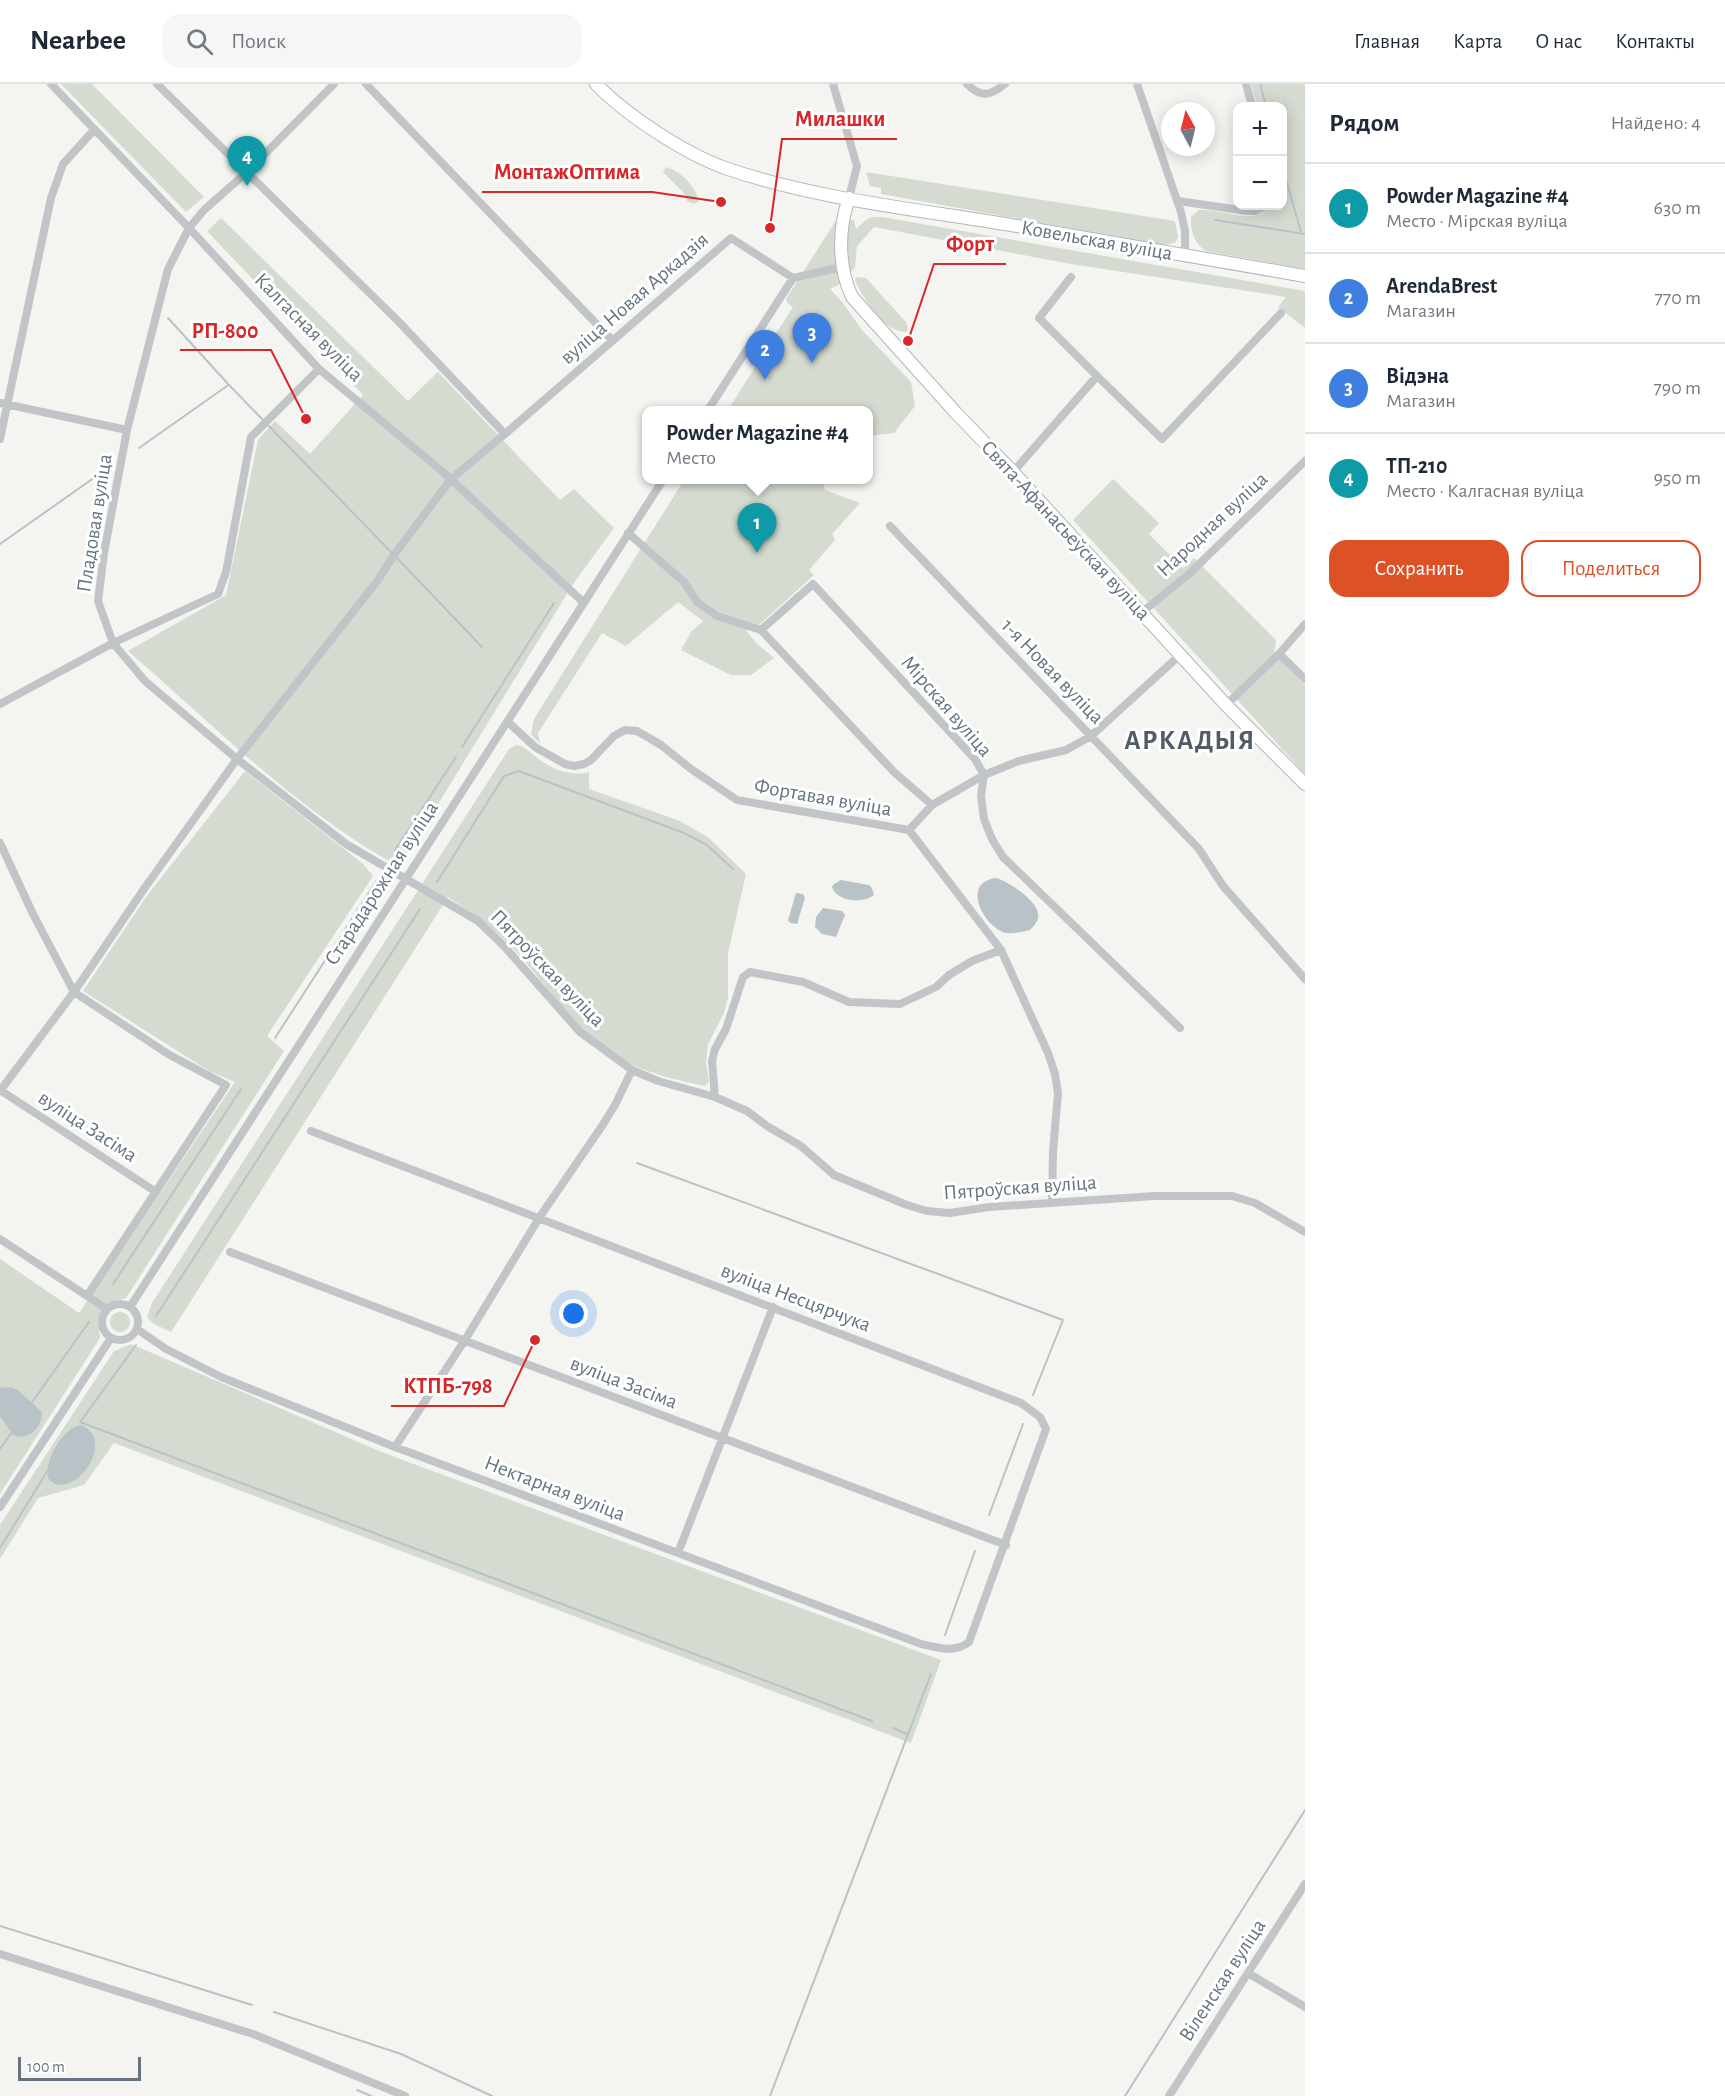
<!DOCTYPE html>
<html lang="ru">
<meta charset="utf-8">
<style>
:root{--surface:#fff;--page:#f6f6f7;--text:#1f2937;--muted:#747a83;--line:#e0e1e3;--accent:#dd5127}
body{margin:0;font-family:"Alegreya Sans",sans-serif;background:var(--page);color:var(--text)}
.controls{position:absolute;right:18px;top:18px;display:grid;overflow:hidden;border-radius:12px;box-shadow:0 3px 15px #0003}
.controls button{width:54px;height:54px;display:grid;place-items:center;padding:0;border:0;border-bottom:2px solid var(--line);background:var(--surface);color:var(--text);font:30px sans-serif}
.compass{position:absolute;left:1161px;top:18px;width:54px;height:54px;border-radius:50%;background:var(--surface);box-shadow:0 3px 15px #0003;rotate:353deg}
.scale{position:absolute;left:18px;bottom:15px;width:123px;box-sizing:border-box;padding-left:6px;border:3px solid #647480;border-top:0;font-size:16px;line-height:21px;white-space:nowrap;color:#647480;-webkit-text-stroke:4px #fff;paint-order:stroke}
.you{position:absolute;left:574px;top:1230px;width:21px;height:21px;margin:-15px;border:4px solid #fff;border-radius:50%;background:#1a73e8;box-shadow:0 0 0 9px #1a73e833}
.badge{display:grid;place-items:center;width:39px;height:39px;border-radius:50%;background:var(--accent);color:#fff;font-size:20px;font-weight:700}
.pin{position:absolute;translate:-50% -50px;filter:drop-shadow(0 2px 3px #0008)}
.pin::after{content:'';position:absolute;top:32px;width:21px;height:18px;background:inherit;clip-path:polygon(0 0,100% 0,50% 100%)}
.popup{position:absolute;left:642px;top:322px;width:231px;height:78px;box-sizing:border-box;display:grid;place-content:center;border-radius:12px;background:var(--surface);filter:drop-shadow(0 2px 4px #0005);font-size:20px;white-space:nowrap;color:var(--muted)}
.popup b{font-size:22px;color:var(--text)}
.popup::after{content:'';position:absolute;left:50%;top:100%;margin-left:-12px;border:12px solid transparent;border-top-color:var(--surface)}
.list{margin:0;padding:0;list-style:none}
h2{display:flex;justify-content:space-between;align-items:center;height:78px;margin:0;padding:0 24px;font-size:26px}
h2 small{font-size:20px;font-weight:400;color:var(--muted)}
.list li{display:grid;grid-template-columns:39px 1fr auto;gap:18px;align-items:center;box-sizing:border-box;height:90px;padding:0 24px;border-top:2px solid var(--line)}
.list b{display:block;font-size:22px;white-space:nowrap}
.list p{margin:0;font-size:20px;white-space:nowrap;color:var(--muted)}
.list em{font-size:20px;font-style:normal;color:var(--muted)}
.actions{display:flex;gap:12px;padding:18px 24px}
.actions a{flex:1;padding:14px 0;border:2px solid var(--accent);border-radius:18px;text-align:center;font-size:21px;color:var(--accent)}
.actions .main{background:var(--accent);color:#fff}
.icon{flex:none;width:33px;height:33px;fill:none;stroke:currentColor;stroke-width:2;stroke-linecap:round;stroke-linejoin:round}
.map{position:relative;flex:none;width:1305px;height:2012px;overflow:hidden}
header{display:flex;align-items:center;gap:36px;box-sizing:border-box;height:84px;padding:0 30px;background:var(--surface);border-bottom:2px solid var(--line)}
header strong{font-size:28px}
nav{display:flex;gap:33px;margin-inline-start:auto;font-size:21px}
.search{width:420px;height:54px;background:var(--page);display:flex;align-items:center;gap:15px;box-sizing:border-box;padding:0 21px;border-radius:18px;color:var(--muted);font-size:22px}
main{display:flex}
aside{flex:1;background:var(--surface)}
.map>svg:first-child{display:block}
.green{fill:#d5dbd1}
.water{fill:#b9c3c7}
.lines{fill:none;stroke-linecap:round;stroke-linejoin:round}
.stream{stroke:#b9c3c7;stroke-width:2}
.secondary-casing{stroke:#b2b7ba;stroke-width:14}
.street{stroke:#c2c5c8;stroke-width:8}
.secondary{stroke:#fff;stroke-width:12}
.labels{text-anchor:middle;stroke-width:6;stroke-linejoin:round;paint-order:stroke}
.street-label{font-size:21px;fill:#647480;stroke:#fff}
.district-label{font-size:27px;font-weight:bold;letter-spacing:1.5px;fill:#515d66;stroke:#fff}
.leader{fill:none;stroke:#d62828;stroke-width:2}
.callout-dot{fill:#d62828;stroke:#fff;stroke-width:2}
.callout-label{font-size:22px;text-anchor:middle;font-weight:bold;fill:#d62828;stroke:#fff;stroke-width:6;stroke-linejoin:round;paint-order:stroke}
</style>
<header>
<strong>Nearbee</strong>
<div class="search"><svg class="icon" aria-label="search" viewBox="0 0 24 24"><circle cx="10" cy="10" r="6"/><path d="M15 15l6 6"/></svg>Поиск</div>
<nav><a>Главная</a><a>Карта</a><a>О нас</a><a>Контакты</a></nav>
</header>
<main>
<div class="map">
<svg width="1305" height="2012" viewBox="0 0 1305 2012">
<rect width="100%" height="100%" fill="#f4f4f0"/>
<!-- green -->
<path class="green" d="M61,0H92L204,113L186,128Z
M1251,0H1305V185L1206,167C1194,160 1190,146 1191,133L1199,126C1217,125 1234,133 1252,132C1264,131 1271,122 1282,122V22H1257Z
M666,83C682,88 695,102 699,117L694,120L687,117L683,108L663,88Z
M866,88L1175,137L1178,153L1175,159L1163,161L881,110V104L870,102Z
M873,133H882L1305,207V244L1278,223L1286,213L1071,180L874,143L857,162L855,183L840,200L830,205L843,219L862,246L911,298L915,322L894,349L868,352V326H728L793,223L788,220L786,215L835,138L844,136H854L856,145L866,136Z
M221,134L408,317L438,288L560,416L574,405L614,444L573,500L408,769L389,777C293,722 211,639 128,567L226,511L258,356L275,337L310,370L363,311L207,147Z
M856,193L866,194L906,238L908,245L906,248C882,247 865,216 855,197Z
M1113,395L1159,439L1149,450L1183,484L1194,474L1276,556L1274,571L1305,601V690L1073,436Z
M684,396H822L825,406L860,419L832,450L835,456L809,486L814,491L760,540L746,546L756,559L774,574L751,591H731L681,566L691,548L703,537L678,518L626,562L602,549L538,649L540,659L531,651L534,635Z
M516,661C525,662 529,668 536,673C551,685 570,693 589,688V705L680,737L709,754L746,790L728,869V914L724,929L708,960L706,978L709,998L705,1002C673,995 647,990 618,973C572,946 546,898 510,861C491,842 470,828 448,813L171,1248L154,1240L147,1233L152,1219L509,665Z
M245,687L362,779L373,792L267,952L284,967L126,1214L111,1218L98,1234L100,1254L0,1410V1175L79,1229L235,998L209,987L83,907L146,813Z
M110 1238a10 10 0 1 1 20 0a10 10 0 1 1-20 0Z
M131,1260L384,1369L941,1576L911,1659L114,1359L84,1401L38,1414L0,1475V1441L114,1267Z"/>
<!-- water -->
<path class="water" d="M996,794C1008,797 1042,819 1038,834C1037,839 1033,843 1030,846C1022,848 1013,850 1006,849C984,844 960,798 996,794Z
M841,796L869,801L872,804L874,811C863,820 837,818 832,803L834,800Z
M796,809L803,810L805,814L797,840L790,839L788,836Z
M823,824L842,827L845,831L836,853L822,850L815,843L816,833Z
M11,1303L19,1307L42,1328C42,1344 29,1357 13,1351L0,1332V1304Z
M81,1341C120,1357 69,1422 48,1394C44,1377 63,1343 81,1341Z"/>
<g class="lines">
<!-- stream -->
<path class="stream" d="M1260,0L1266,22
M1282,82L1301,148
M1215,136L1305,150
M168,234L229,301L392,469
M139,364L227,302
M0,460L98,391
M396,473L482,563
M462,663L554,519
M395,766L456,673
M437,798L504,692L519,687L684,749L707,761L733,785
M275,954L377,796
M637,1079L1063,1236L1033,1311
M113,1200L241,1005
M156,1232L420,825
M30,1321L89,1238
M81,1337L136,1261
M80,1338L872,1637
M0,1365L12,1348
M989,1431L1023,1340
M0,1464L48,1386
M945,1551L975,1467
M893,1644L907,1650
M0,1842L252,1921
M274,1928L401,1970L492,2012
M357,2006L371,2012
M770,2012L931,1590
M1125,2012L1305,1726"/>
<defs>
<path id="secondary" d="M596,0C626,31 684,69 725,84C811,114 914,125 1005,140C1105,157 1205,174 1305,192
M849,114C838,145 838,183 852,213L956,329L1013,388L1226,621L1305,700"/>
</defs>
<!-- secondary casing -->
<use href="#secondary" class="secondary-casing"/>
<!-- street -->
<path class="street" d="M51,0L189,144L319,285L443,388L583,518
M157,0L398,237L505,350
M334,0L247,88L204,126L189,144L168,185L127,346L104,469L98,517L113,559L145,597L237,675L346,760L478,837L503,861L580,948L632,986L658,997L715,1013L747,1027L767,1042L801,1062L834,1091L907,1121L927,1127L950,1129L989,1123L1154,1112H1232L1255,1119L1305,1148
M366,0L612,256
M833,0L857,82L849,114
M967,0C981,14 990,12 1005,0
M1137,0L1181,128L1185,147V171
M1246,0L1252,22
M1178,117L1247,127H1255L1266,122
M1071,193L1039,234L1097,292
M0,319L127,346
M708,326L793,194L842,183
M0,355L51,114L63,80L94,46
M1013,388L1097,292L1162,355L1281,229
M890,442L1199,765L1223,802L1305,895
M628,449L684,498L697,518L717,532L761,546L894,688L932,721
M1141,529L1190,489L1305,377
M761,546L813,500L975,675L984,691L981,712L984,735L992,755L1003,773L1180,944
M1279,570L1305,595
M0,620L113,559L218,510L226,488L251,353L319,285
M1226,621L1279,570L1305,540
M508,638L535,663L565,680L574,682L584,680L591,676L614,652L625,646L637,647L661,661L691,685L737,716L909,746L1001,866L1048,969L1055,990L1058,1009L1053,1068L1052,1119
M909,746L932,721L984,691L1019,677L1066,666L1091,652L1180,571
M0,759L33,830L74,908L168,970L226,1001L87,1212
M0,1006L156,1108
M0,1007L74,908L146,802L237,675L378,496L394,471L451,395L505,350L731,154L793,194
M715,1013L712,977L715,965L726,945L743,893L750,888L803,898L849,918L900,920L936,903L949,891L972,877L1001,866
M0,1155L107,1225
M230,1168L1006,1461
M102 1238a18 18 0 1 1 36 0a18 18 0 1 1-36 0Z
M130,1223L663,396
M137,1245L166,1265L221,1293L395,1363L921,1560C937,1564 956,1569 969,1558L1046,1345L1040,1333L1021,1319L311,1047
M395,1363L465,1256L539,1134L602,1042L615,1021L632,986
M0,1423L111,1254
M678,1469L773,1223
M0,1870L253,1950L405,2012
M1248,1889L1305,1923
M1169,2012L1305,1800"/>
<!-- secondary -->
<use href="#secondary" class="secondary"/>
</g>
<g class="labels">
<!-- street labels -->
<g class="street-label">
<text transform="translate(1097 156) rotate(10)" y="7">Ковельская вуліца</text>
<text transform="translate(634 214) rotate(-41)" y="7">вуліца Новая Аркадзія</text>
<text transform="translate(309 243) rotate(45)" y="7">Калгасная вуліца</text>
<text transform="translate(94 439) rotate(-81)" y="7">Пладовая вуліца</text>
<text transform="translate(1212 440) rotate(-43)" y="7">Народная вуліца</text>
<text transform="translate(1066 446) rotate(47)" y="7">Свята-Афанасьеўская вуліца</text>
<text transform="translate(1053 587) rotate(46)" y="7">1-я Новая вуліца</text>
<text transform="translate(947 622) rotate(49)" y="7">Мірская вуліца</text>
<text transform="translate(823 713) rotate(10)" y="7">Фортавая вуліца</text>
<text transform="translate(381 799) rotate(-57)" y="7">Старадарожная вуліца</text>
<text transform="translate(548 884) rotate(46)" y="7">Пятроўская вуліца</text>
<text transform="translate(88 1042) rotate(33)" y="7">вуліца Засіма</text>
<text transform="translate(1020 1103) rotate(-4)" y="7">Пятроўская вуліца</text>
<text transform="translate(796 1213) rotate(21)" y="7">вуліца Несцярчука</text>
<text transform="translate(624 1298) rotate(21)" y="7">вуліца Засіма</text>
<text transform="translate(555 1404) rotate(21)" y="7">Нектарная вуліца</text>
<text transform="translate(1222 1896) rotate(-57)" y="7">Віленская вуліца</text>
</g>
<!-- district labels -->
<g class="district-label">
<text x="1190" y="665">АРКАДЫЯ</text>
</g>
</g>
<!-- callouts -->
<path class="leader" d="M770 144L782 55H897M721 118L652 108H482M908 257L934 180H1006M306 335L271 266H180M535 1256L504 1322H391"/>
<g class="callout-dot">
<circle cx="770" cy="144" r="6"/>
<circle cx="721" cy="118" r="6"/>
<circle cx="908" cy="257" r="6"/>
<circle cx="306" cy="335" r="6"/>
<circle cx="535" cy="1256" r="6"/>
</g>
<g class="callout-label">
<text x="840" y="42">Милашки</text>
<text x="567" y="95">МонтажОптима</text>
<text x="970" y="167">Форт</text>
<text x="225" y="254">РП-800</text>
<text x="448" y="1309">КТПБ-798</text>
</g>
</svg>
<div class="controls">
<button>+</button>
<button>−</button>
</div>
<svg class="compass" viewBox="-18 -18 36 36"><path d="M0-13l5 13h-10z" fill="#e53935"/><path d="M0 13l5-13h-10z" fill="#747a83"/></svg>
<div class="scale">100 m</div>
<div class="you"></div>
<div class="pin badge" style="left:757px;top:469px;background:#0f9aa8">1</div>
<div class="popup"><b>Powder Magazine #4</b>Место</div>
<div class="pin badge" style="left:765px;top:296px;background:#3f7fe0">2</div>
<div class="pin badge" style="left:812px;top:279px;background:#3f7fe0">3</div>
<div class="pin badge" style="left:247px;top:102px;background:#0f9aa8">4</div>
</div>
<aside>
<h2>Рядом<small>Найдено: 4</small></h2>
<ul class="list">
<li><span class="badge" style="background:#0f9aa8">1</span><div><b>Powder Magazine #4</b><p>Место · Мірская вуліца</p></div><em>630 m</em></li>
<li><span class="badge" style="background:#3f7fe0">2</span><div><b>ArendaBrest</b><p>Магазин</p></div><em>770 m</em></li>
<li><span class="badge" style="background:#3f7fe0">3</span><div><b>Відэна</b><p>Магазин</p></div><em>790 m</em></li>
<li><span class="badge" style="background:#0f9aa8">4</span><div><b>ТП-210</b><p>Место · Калгасная вуліца</p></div><em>950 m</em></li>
</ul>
<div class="actions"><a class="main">Сохранить</a><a>Поделиться</a></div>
</aside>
</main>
